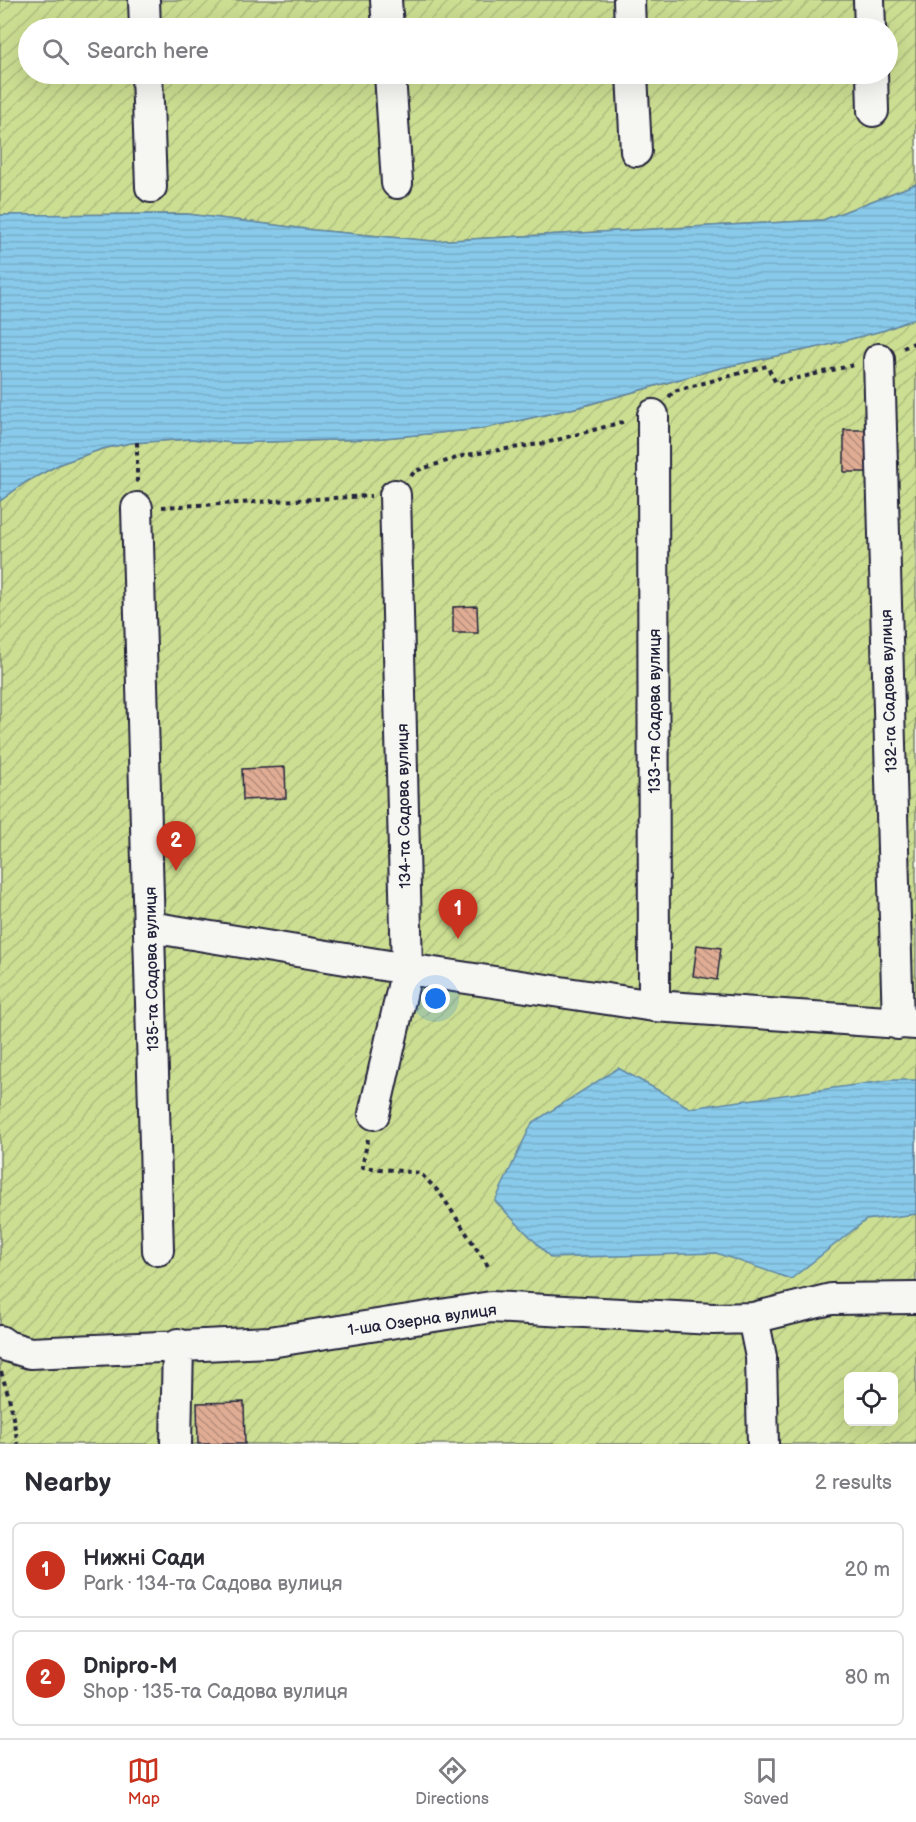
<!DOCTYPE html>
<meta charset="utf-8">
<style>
:root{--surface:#fff;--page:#f7f7f7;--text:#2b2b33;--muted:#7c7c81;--line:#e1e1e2;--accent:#c8321e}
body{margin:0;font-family:"Balsamiq Sans",sans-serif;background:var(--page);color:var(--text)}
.controls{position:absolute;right:18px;bottom:18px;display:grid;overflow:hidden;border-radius:9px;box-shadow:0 6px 24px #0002}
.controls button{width:54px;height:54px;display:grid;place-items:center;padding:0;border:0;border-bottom:2px solid var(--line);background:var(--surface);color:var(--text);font:30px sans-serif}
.you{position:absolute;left:436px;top:999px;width:21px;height:21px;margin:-15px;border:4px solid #fff;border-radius:50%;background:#1a73e8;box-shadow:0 0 0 9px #1a73e833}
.badge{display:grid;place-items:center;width:39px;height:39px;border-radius:50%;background:var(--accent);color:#fff;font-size:20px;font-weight:700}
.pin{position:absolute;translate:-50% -50px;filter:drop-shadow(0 2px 3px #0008)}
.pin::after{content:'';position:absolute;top:32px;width:21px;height:18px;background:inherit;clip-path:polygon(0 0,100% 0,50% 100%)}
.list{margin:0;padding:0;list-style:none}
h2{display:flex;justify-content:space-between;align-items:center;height:78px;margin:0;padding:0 24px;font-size:26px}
h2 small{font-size:20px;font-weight:400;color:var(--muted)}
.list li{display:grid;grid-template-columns:39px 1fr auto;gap:18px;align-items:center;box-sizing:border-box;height:96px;margin:0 12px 12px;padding:0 12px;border:2px solid var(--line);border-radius:9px}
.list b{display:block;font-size:22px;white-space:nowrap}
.list p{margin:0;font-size:20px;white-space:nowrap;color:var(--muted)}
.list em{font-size:20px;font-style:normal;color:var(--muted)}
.icon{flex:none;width:33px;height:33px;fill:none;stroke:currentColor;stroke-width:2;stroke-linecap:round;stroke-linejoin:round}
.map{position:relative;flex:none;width:916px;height:1444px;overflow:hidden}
.search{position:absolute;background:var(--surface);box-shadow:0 6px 24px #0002;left:18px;right:18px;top:18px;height:66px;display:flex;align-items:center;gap:15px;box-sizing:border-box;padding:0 21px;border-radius:33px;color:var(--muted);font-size:22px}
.sheet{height:294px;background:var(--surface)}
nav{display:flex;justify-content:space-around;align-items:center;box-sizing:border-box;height:84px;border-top:2px solid var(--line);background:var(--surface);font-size:16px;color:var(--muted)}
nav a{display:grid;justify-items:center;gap:3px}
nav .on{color:var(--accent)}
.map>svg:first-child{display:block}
.garden{fill:url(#garden-furrows);stroke:#778066;stroke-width:1.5;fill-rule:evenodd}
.water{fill:url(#water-rules);stroke:#6087a4;stroke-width:1.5}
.building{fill:url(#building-back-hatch);stroke:#22223b;stroke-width:1.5}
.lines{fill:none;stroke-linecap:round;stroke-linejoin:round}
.minor-casing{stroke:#22223b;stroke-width:34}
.path{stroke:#22223b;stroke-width:4;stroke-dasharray:4.5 4.5;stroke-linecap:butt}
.minor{stroke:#f6f6f2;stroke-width:30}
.labels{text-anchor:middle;stroke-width:5;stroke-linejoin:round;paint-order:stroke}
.street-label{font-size:16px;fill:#22223b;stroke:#f6f6f2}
</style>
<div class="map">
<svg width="916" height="1444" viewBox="0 0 916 1444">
<defs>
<pattern id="garden-furrows" width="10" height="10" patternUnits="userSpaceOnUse" patternTransform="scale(1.5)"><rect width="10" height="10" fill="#ccde92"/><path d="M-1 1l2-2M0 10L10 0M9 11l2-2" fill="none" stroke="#afbe7f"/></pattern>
<pattern id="water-rules" width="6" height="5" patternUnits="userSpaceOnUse" patternTransform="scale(1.5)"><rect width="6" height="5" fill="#89caea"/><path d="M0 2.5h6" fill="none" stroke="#76adca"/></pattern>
<pattern id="building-back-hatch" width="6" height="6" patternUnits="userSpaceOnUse" patternTransform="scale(1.5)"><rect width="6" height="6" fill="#e0ad94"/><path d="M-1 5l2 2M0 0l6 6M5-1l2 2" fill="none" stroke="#b58c7a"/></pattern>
</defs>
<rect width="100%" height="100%" fill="#f6f6f2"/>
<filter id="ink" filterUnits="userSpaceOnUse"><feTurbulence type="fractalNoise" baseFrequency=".0167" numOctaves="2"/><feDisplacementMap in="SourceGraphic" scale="12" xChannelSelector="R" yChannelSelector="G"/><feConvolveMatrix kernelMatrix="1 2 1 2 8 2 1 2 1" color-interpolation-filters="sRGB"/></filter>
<g filter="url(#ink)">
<!-- garden -->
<path class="garden" d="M0,0H916V184L823,220L433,241L314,230L187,214L0,215ZM28,28H888V74H28Z
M916,318V1444H0V501L26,482L60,464L102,449L130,443L191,439L234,443L372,439L482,429L580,407L720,368L824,346L885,330ZM848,1376H894V1422H848Z"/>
<!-- water -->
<path class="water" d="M916,184V318L885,330L824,346L720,368L579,407L482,429L372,439L234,443L191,439L130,443L102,449L60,464L26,482L0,501V215L187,214L314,230L433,241L823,220Z
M618,1068L690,1108L891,1080H916V1214L866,1220L791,1279L716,1253L551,1258L495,1201L532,1123Z"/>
<!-- building -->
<path class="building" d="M844,430H872V472H844Z
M477,606L478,633H453V607Z
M285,767L286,798L243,800L242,769Z
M697,945L721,948L717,980L693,976Z
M244,1402L245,1444H198L197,1403Z"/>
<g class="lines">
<defs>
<path id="minor" d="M144,0L145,28
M386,0L388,28
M629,0L630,28
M869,0L870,28
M147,74L151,187
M390,74L397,183
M632,74L636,151
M872,74L873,111
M879,359L898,1024
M653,415L654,1006
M137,508L158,1250
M150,927L407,969L654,1006L916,1024
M374,1114L407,969L395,495
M753,1318L761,1357L763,1444
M0,1341L7,1346L30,1353L270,1342L491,1307L713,1319L753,1318L831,1299L916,1298
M176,1444L178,1344"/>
</defs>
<!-- minor casing -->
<use href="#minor" class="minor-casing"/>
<!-- path -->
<path class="path" d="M903,348L916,342
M669,397L674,391L767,366L776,383L854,365
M137,442V484
M411,476L415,471L466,455L546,443L626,421
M162,507L371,496
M368,1139L362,1167L420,1173L440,1193L490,1269
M1,1372L9,1397L18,1444"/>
<!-- minor -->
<use href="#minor" class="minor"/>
</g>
</g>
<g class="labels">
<!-- street labels -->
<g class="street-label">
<text transform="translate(888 691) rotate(-92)" y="6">132-га Садова вулиця</text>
<text transform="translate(654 711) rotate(-90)" y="6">133-тя Садова вулиця</text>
<text transform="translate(403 806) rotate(-91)" y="6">134-та Садова вулиця</text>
<text transform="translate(151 969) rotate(-91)" y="6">135-та Садова вулиця</text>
<text transform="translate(422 1319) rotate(-8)" y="6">1-ша Озерна вулиця</text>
</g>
</g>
</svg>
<div class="controls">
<button><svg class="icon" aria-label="locate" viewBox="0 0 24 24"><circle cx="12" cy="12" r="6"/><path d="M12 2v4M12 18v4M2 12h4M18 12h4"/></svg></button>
</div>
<div class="you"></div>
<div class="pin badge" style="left:458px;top:939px">1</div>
<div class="pin badge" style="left:176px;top:871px">2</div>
<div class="search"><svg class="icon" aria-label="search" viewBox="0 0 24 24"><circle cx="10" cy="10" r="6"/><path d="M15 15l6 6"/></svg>Search here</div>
</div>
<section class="sheet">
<h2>Nearby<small>2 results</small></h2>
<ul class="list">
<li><span class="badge">1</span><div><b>Нижні Сади</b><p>Park · 134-та Садова вулиця</p></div><em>20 m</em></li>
<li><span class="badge">2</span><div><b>Dnipro-M</b><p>Shop · 135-та Садова вулиця</p></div><em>80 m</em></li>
</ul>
</section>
<nav>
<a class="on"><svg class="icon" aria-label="map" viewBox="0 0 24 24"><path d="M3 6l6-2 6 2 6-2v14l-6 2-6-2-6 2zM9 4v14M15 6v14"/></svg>Map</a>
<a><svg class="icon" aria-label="directions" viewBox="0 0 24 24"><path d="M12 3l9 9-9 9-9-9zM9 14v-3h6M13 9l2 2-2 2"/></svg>Directions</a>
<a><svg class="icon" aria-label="saved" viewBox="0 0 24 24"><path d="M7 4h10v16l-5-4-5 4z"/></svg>Saved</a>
</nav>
